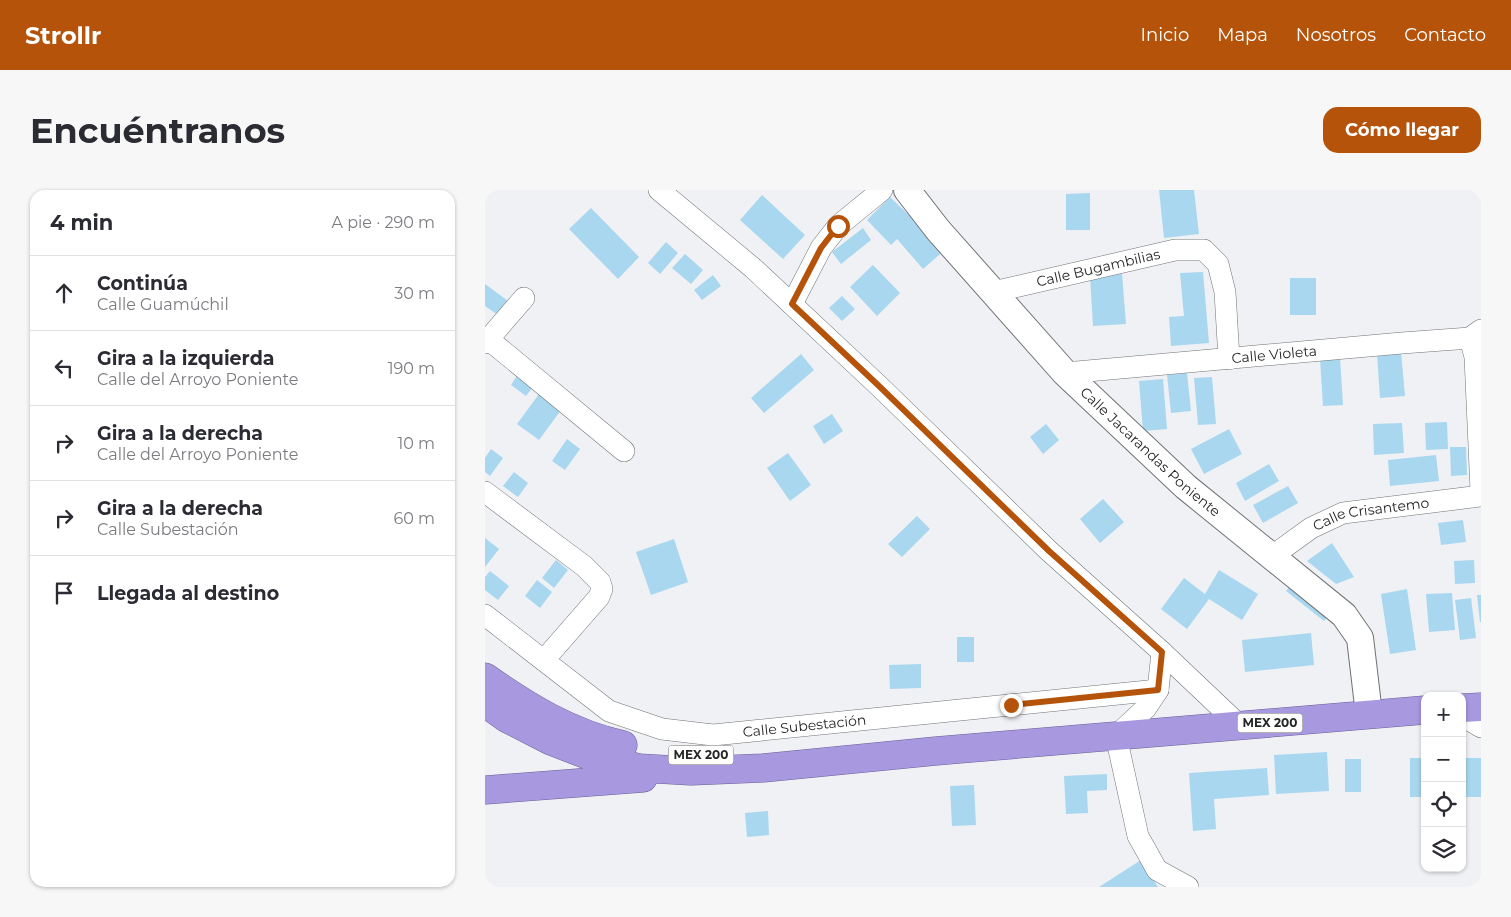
<!DOCTYPE html>
<html lang="es">
<meta charset="utf-8">
<style>
:root{--surface:#fff;--page:#f7f7f7;--text:#2b2b33;--muted:#7c7c81;--line:#e1e1e2;--accent:#b45309}
body{margin:0;font-family:Montserrat,sans-serif;background:var(--page);color:var(--text)}
.controls{position:absolute;right:15px;bottom:15px;display:grid;overflow:hidden;border-radius:10px;box-shadow:0 1px 4px #0004}
.controls button{width:45px;height:45px;display:grid;place-items:center;padding:0;border:0;border-bottom:1px solid var(--line);background:var(--surface);color:var(--text);font:25px sans-serif}
.stop{position:absolute;width:15px;height:15px;margin:-11px;border:4px solid #b45309;border-radius:50%;background:#fff}
.stop.end{background:#b45309;border-color:#fff;box-shadow:0 1px 5px #0008}
.list{margin:0;padding:0;list-style:none}
h2{display:flex;justify-content:space-between;align-items:center;height:65px;margin:0;padding:0 20px;font-size:21px}
h2 small{font-size:16px;font-weight:400;color:var(--muted)}
.list li{display:grid;grid-template-columns:32px 1fr auto;gap:15px;align-items:center;box-sizing:border-box;height:75px;padding:0 20px;border-top:1px solid var(--line)}
.list b{display:block;font-size:19px;white-space:nowrap}
.list p{margin:0;font-size:16px;white-space:nowrap;color:var(--muted)}
.list em{font-size:16px;font-style:normal;color:var(--muted)}
.icon{flex:none;width:28px;height:28px;fill:none;stroke:currentColor;stroke-width:2;stroke-linecap:round;stroke-linejoin:round}
.map{position:relative;flex:none;width:996px;height:697px;overflow:hidden;border-radius:15px}
header{display:flex;align-items:center;gap:30px;box-sizing:border-box;height:70px;padding:0 25px;background:var(--accent);color:#fff}
header strong{font-size:24px}
nav{display:flex;gap:28px;margin-inline-start:auto;font-size:18px}
.intro{display:flex;align-items:center;justify-content:space-between;box-sizing:border-box;height:120px;padding:0 30px}
h1{margin:0;font-size:35px}
.button{padding:12px 22px;border-radius:15px;background:var(--accent);color:#fff;font-size:18px;font-weight:700}
main{display:flex;gap:30px;padding:0 30px}
aside{flex:1;background:var(--surface);border-radius:15px;box-shadow:0 1px 4px #0004}
.map>svg:first-child{display:block}
.building{fill:#a9d7ef}
.lines{fill:none;stroke-linecap:round;stroke-linejoin:round}
.minor-casing{stroke:#707376;stroke-width:22}
.tertiary-casing{stroke:#707376;stroke-width:28}
.trunk-casing{stroke:#6c5f99;stroke-width:29}
.minor{stroke:#fff;stroke-width:21}
.tertiary{stroke:#fff;stroke-width:26}
.trunk{stroke:#a898df;stroke-width:28}
.route{stroke:#b45309;stroke-width:6}
.labels{text-anchor:middle;stroke-width:4.5;stroke-linejoin:round;paint-order:stroke}
.shield{fill:#fefefe;stroke:#666768;stroke-width:1}
.shield-label{font-size:12px;font-weight:bold;fill:#252627}
.street-label{font-size:14px;fill:#252627;stroke:#fefefe}
</style>
<header>
<strong>Strollr</strong>
<nav><a>Inicio</a><a>Mapa</a><a>Nosotros</a><a>Contacto</a></nav>
</header>
<div class="intro"><h1>Encuéntranos</h1><a class="button">Cómo llegar</a></div>
<main>
<aside>
<h2>4 min<small>A pie · 290 m</small></h2>
<ul class="list">
<li><svg class="icon" aria-label="ahead" viewBox="0 0 24 24"><path d="M12 20V5M6 11l6-6 6 6"/></svg><div><b>Continúa</b><p>Calle Guamúchil</p></div><em>30 m</em></li>
<li><svg class="icon" aria-label="left" viewBox="0 0 24 24"><path d="M17 20v-9H6M10 6l-5 5 5 5"/></svg><div><b>Gira a la izquierda</b><p>Calle del Arroyo Poniente</p></div><em>190 m</em></li>
<li><svg class="icon" aria-label="right" viewBox="0 0 24 24"><path d="M7 20v-9h11M14 6l5 5-5 5"/></svg><div><b>Gira a la derecha</b><p>Calle del Arroyo Poniente</p></div><em>10 m</em></li>
<li><svg class="icon" aria-label="right" viewBox="0 0 24 24"><path d="M7 20v-9h11M14 6l5 5-5 5"/></svg><div><b>Gira a la derecha</b><p>Calle Subestación</p></div><em>60 m</em></li>
<li><svg class="icon" aria-label="arrive" viewBox="0 0 24 24"><path d="M6 21V4h12l-3 4 3 4H6"/></svg><div><b>Llegada al destino</b></div></li>
</ul>
</aside>
<div class="map">
<svg width="996" height="697" viewBox="0 0 996 697">
<rect width="100%" height="100%" fill="#eff1f5"/>
<!-- building -->
<path class="building" d="M674,0H709L714,44L679,48Z
M605,3V40H581V4Z
M277,5L320,45L298,69L255,30Z
M405,7L430,31L425,36L436,26L462,58L438,79L412,49L406,55L382,30Z
M106,18L154,67L133,89L84,39Z
M378,38L386,50L356,74L347,62Z
M181,52L193,63L175,84L163,73Z
M200,64L218,80L206,94L187,78Z
M388,75L415,103L392,126L365,97Z
M718,82L724,153L686,156L684,127L699,126L695,83Z
M637,84L641,134L608,136L605,86Z
M228,85L236,96L217,110L209,100Z
M805,88H831V125H805Z
M0,94L23,111L13,125L0,116Z
M357,106L370,119L357,131L344,118Z
M916,162L920,206L895,208L892,164Z
M316,164L329,180L279,223L266,208Z
M855,167L858,215L838,216L835,168Z
M35,181L51,193L41,206L26,195Z
M702,183L706,221L686,223L682,185Z
M727,187L731,234L713,235L709,188Z
M678,189L682,239L658,241L654,191Z
M57,200L79,216L54,250L32,234Z
M347,224L358,241L339,254L328,236Z
M962,232L963,259L941,260L940,233Z
M917,233L919,263L889,265L888,234Z
M561,234L574,250L558,264L545,247Z
M744,239L757,264L719,284L706,259Z
M82,249L95,259L80,280L67,271Z
M965,257H981L982,285L966,286Z
M6,259L18,268L5,286L0,282V268Z
M303,263L326,295L305,311L282,278Z
M951,265L954,291L905,296L903,270Z
M784,274L794,291L760,311L751,293Z
M29,282L43,293L33,307L18,296Z
M803,296L813,313L778,333L768,315Z
M618,309L639,332L615,353L595,329Z
M432,326L445,339L417,367L403,354Z
M978,330L981,352L956,355L953,333Z
M0,348L14,359L0,377Z
M189,349L203,392L166,405L151,362Z
M847,353L869,387L851,394L822,371Z
M71,370L83,380L69,398L57,388Z
M989,370L990,393L970,394L969,371Z
M734,380L773,404L757,430L724,409L702,439L676,419L699,388L720,404Z
M5,381L24,396L13,410L0,400V387Z
M810,389L848,419L839,431L801,401Z
M52,390L67,402L55,418L40,406Z
M922,399L931,460L905,464L896,404Z
M967,403L970,440L944,442L941,404Z
M992,405H996V432H995Z
M986,408L991,448L975,450L970,410Z
M826,443L829,475L760,482L757,450Z
M472,447H489V472H472Z
M436,474V498L405,499L404,475Z
M842,562L844,601L791,604L789,565Z
M925,568H940V607H925Z
M977,568H996V607H977Z
M860,569H876V602H860Z
M782,578L784,605L729,609L731,639L708,641L704,583Z
M622,584V600L602,601L603,623L581,624L579,586Z
M489,595L491,635L467,636L465,596Z
M283,621L284,645L262,647L260,623Z
M656,670L673,697H614Z"/>
<g class="lines">
<defs>
<g id="minor">
<path d="M174,0L268,78L394,196L564,361L677,462L754,535"/>
<path id="s1" d="M508,102L690,60H719L733,74L740,102L744,169"/>
<path d="M307,114L336,58L353,36L397,0"/>
<path d="M985,148L990,167L996,301"/>
<path d="M3,149L139,261"/>
<path d="M0,153L39,108"/>
<path id="s2" d="M580,183L917,153L985,148L996,140"/>
<path d="M0,302L99,376L115,392L117,399L114,407L59,470"/>
<path id="s3" d="M786,367L826,338L858,323L996,306"/>
<path id="s4" d="M0,425L124,521L177,539L228,545L673,500"/>
<path d="M677,462L673,500L661,518L631,546L653,646L672,680L703,697"/>
<path d="M977,526L996,537"/>
</g>
<g id="tertiary">
<path id="s5" d="M422,0L453,40L580,183L701,297L859,425L875,448L884,524"/>
</g>
<path id="trunk" d="M0,487C43,517 85,543 138,555
M0,513L21,528L66,551L110,568L154,578L206,581L278,578L451,561L940,520
M977,518L996,517
M0,600L158,588"/>
</defs>
<!-- minor casing -->
<use href="#minor" class="minor-casing"/>
<!-- tertiary casing -->
<use href="#tertiary" class="tertiary-casing"/>
<!-- trunk casing -->
<use href="#trunk" class="trunk-casing"/>
<!-- minor -->
<use href="#minor" class="minor"/>
<!-- tertiary -->
<use href="#tertiary" class="tertiary"/>
<!-- trunk -->
<use href="#trunk" class="trunk"/>
</g>
<g class="lines">
<!-- route -->
<path class="route" d="M353,36L336,58L307,114L394,196L564,361L677,462L673,500L526,515"/>
</g>
<g class="labels">
<!-- shield labels -->
<g class="shield">
<rect x="752.5" y="523.5" width="65" height="19" rx="4"/>
<rect x="183.5" y="555.5" width="65" height="19" rx="4"/>
</g>
<g class="shield-label">
<text x="785" y="537">MEX 200</text>
<text x="216" y="569">MEX 200</text>
</g>
<!-- street labels -->
<g class="street-label">
<text dy="5" stroke="none"><textPath href="#s1" startOffset="108">Calle Bugambilias</textPath></text>
<text dy="5" stroke="none"><textPath href="#s2" startOffset="210">Calle Violeta</textPath></text>
<text dy="5" stroke="none"><textPath href="#s5" startOffset="358">Calle Jacarandas Poniente</textPath></text>
<text dy="5" stroke="none"><textPath href="#s3" startOffset="112">Calle Crisantemo</textPath></text>
<text dy="5" stroke="none"><textPath href="#s4" startOffset="356">Calle Subestación</textPath></text>
</g>
</g>
</svg>
<div class="controls">
<button>+</button>
<button>−</button>
<button><svg class="icon" aria-label="locate" viewBox="0 0 24 24"><circle cx="12" cy="12" r="6"/><path d="M12 2v4M12 18v4M2 12h4M18 12h4"/></svg></button>
<button><svg class="icon" aria-label="layers" viewBox="0 0 24 24"><path d="M12 4l9 5-9 5-9-5zM3 14l9 5 9-5"/></svg></button>
</div>
<div class="stop" style="left:353px;top:36px"></div>
<div class="stop end" style="left:526px;top:515px"></div>
</div>
</main>
